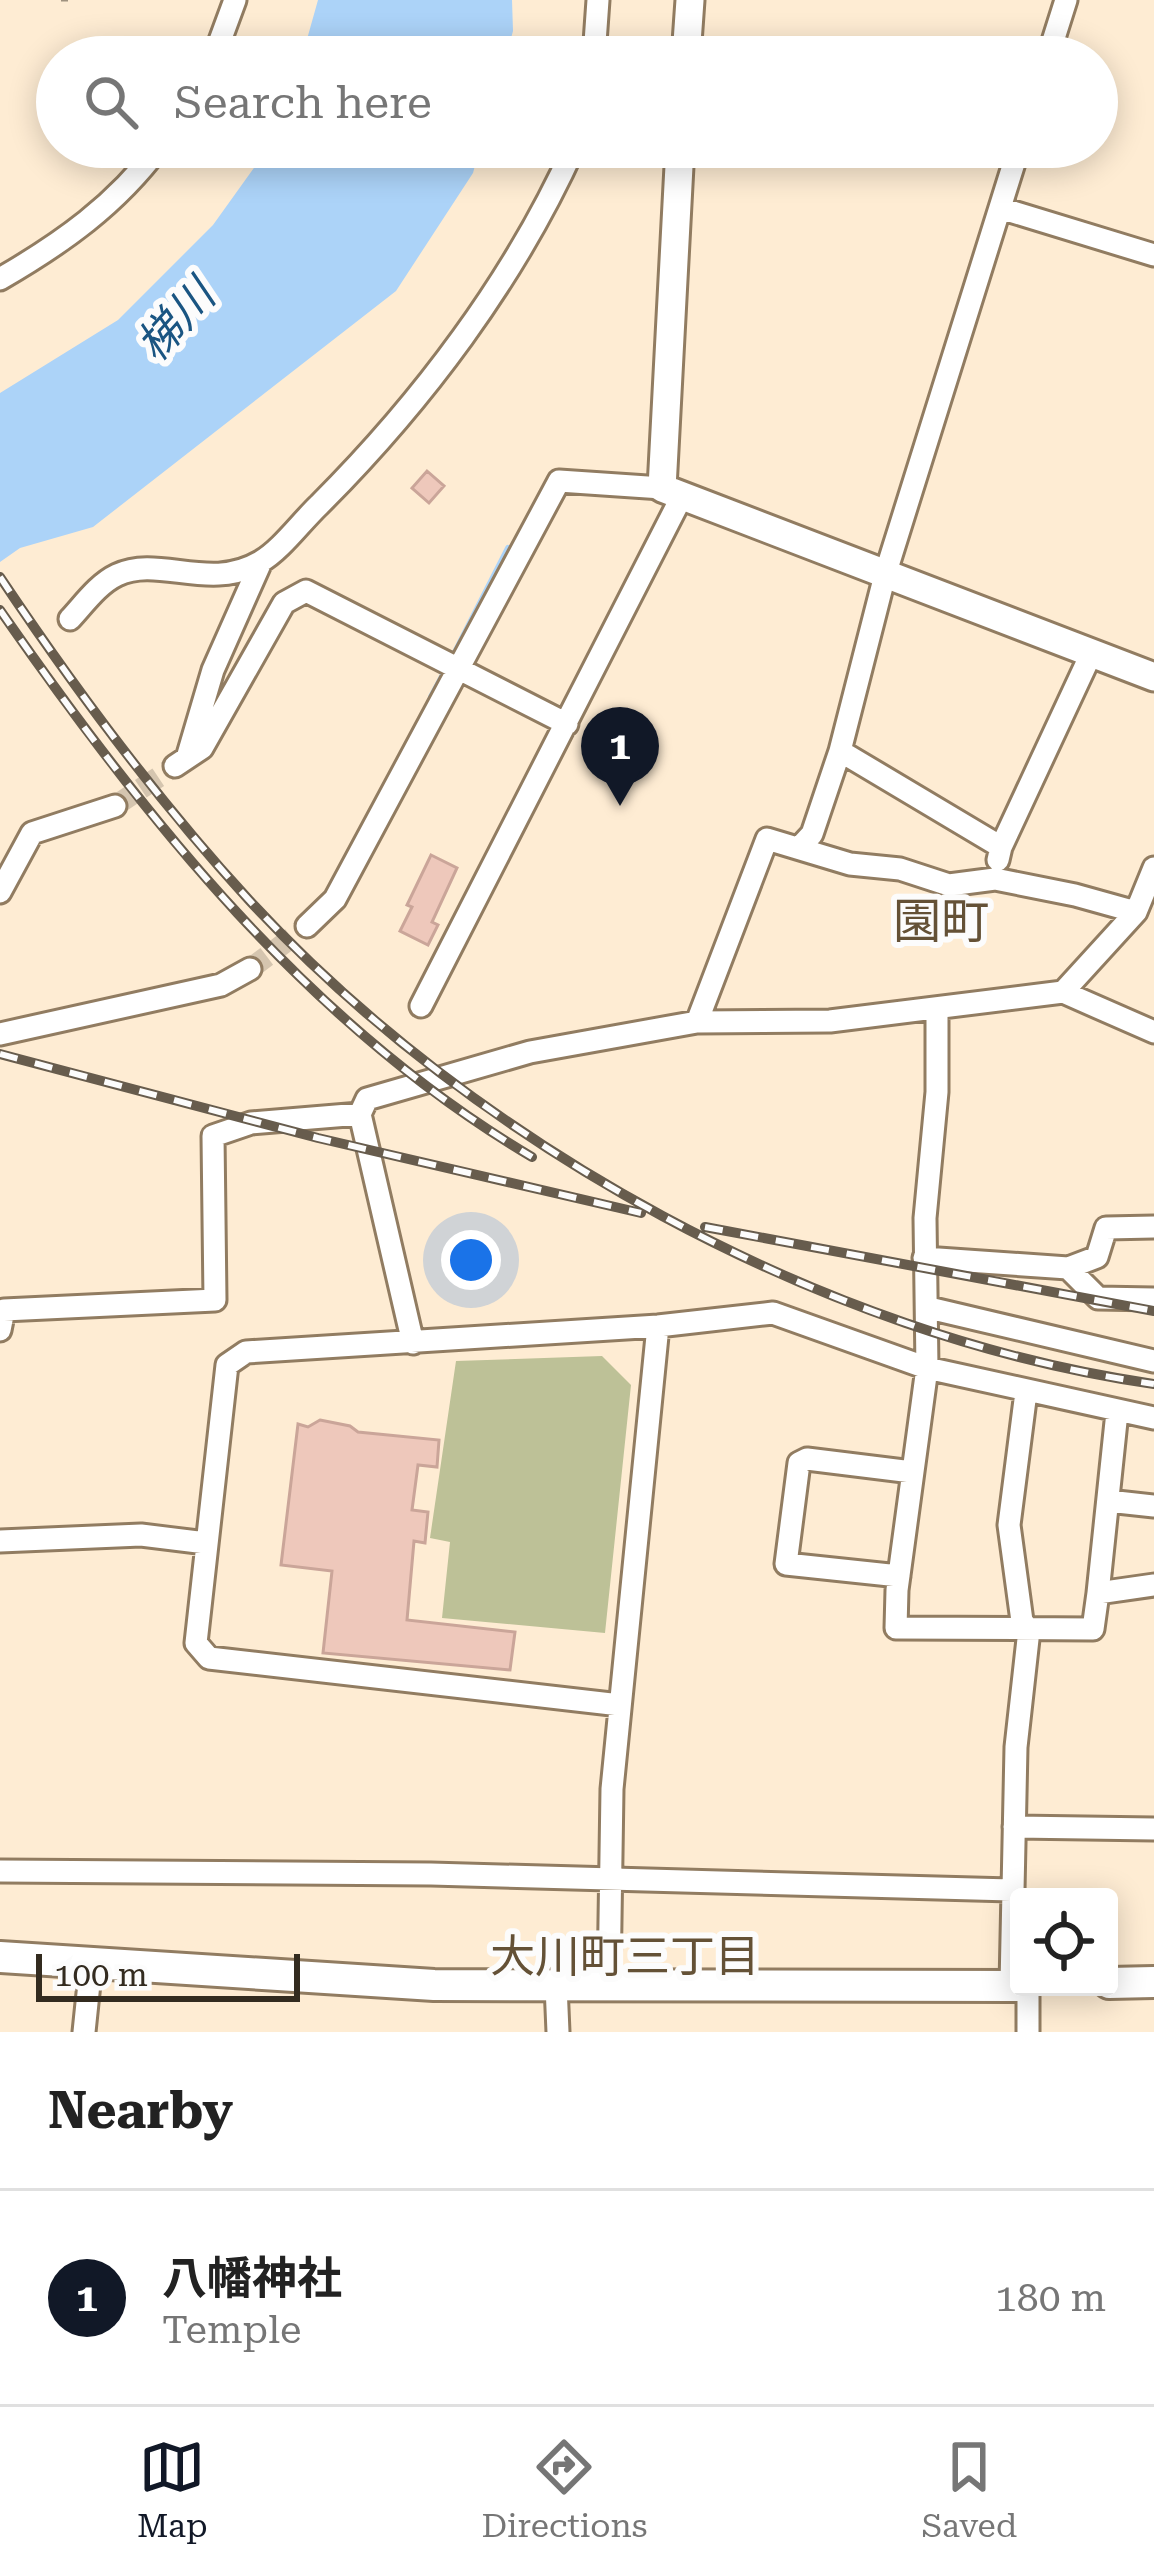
<!DOCTYPE html>
<meta charset="utf-8">
<style>
:root{--surface:#fff;--page:#f2f2f2;--text:#222;--muted:#767676;--line:#e0e0e0;--accent:#111827}
body{margin:0;font-family:"Roboto Serif","Noto Sans JP",serif;background:var(--page);color:var(--text)}
.controls{position:absolute;right:36px;bottom:36px;display:grid;overflow:hidden;border-radius:12px;box-shadow:0 6px 30px #0003}
.controls button{width:108px;height:108px;display:grid;place-items:center;padding:0;border:0;border-bottom:3px solid var(--line);background:var(--surface);color:var(--text);font:60px sans-serif}
.scale{position:absolute;left:36px;bottom:30px;width:264px;box-sizing:border-box;padding-left:12px;border:6px solid #332b1f;border-top:0;font-size:33px;line-height:42px;white-space:nowrap;color:#332b1f;-webkit-text-stroke:9px #fcfcfc;paint-order:stroke}
.you{position:absolute;left:471px;top:1260px;width:42px;height:42px;margin:-30px;border:9px solid #fff;border-radius:50%;background:#1a73e8;box-shadow:0 0 0 18px #1a73e833}
.badge{display:grid;place-items:center;width:78px;height:78px;border-radius:50%;background:var(--accent);color:#fff;font-size:39px;font-weight:700}
.pin{position:absolute;translate:-50% -99px;filter:drop-shadow(0 3px 6px #0008)}
.pin::after{content:'';position:absolute;top:63px;width:42px;height:36px;background:inherit;clip-path:polygon(0 0,100% 0,50% 100%)}
.list{margin:0;padding:0;list-style:none}
h2{display:flex;justify-content:space-between;align-items:center;height:156px;margin:0;padding:0 48px;font-size:51px}
h2 small{font-size:39px;font-weight:400;color:var(--muted)}
.list li{display:grid;grid-template-columns:78px 1fr auto;gap:36px;align-items:center;box-sizing:border-box;height:216px;padding:0 48px;border-top:3px solid var(--line)}
.list b{display:block;font-size:45px;white-space:nowrap}
.list p{margin:0;font-size:39px;white-space:nowrap;color:var(--muted)}
.list em{font-size:39px;font-style:normal;color:var(--muted)}
.icon{flex:none;width:66px;height:66px;fill:none;stroke:currentColor;stroke-width:2;stroke-linecap:round;stroke-linejoin:round}
.map{position:relative;flex:none;width:1154px;height:2032px;overflow:hidden}
.search{position:absolute;background:var(--surface);box-shadow:0 6px 30px #0003;left:36px;right:36px;top:36px;height:132px;display:flex;align-items:center;gap:30px;box-sizing:border-box;padding:0 42px;border-radius:66px;color:var(--muted);font-size:45px}
.sheet{height:372px;background:var(--surface)}
nav{display:flex;justify-content:space-around;align-items:center;box-sizing:border-box;height:168px;border-top:3px solid var(--line);background:var(--surface);font-size:33px;color:var(--muted)}
nav a{display:grid;justify-items:center;gap:6px}
nav .on{color:var(--accent)}
.map>svg:first-child{display:block}
.green{fill:#bdc197}
.water{fill:#acd3f8}
.lines{fill:none;stroke-linecap:round;stroke-linejoin:round}
.stream{stroke:#acd3f8;stroke-width:6}
.building{fill:#eec8bb;stroke:#caa599;stroke-width:3}
.minor-tunnel{stroke:#d5c5af;stroke-width:21;stroke-dasharray:21 10;stroke-linecap:butt}
.minor-casing{stroke:#917c61;stroke-width:27}
.tertiary-casing{stroke:#917c61;stroke-width:33}
.secondary-casing{stroke:#917c61;stroke-width:36}
.path{stroke:#9f927f;stroke-width:3;stroke-dasharray:9 9;stroke-linecap:butt}
.minor{stroke:#fff;stroke-width:21}
.tertiary{stroke:#fff;stroke-width:27}
.secondary{stroke:#fff;stroke-width:30}
.rail-casing{stroke:#675c4d;stroke-width:10}
.rail{stroke:#fcfcfc;stroke-width:6;stroke-dasharray:18;stroke-linecap:butt}
.labels{text-anchor:middle;stroke-width:12;stroke-linejoin:round;paint-order:stroke}
.water-label{font-size:45px;font-style:italic;fill:#1a5582;stroke:#fcfcfc}
.neighbourhood-label{font-size:45px;fill:#645136;stroke:#fcfcfc}
.quarter-label{font-size:48px;fill:#645136;stroke:#fcfcfc}
</style>
<div class="map">
<svg width="1154" height="2032" viewBox="0 0 1154 2032">
<rect width="100%" height="100%" fill="#feecd3"/>
<!-- green -->
<path class="green" d="M602,1356L631,1385L605,1633L442,1618L450,1542L430,1538L456,1361Z"/>
<!-- water -->
<path class="water" d="M318,0H512L513,31L506,57H302Z
M269,147H480L473,173L396,291L93,527L20,548L0,562V393L118,320L213,225Z"/>
<g class="lines">
<!-- stream -->
<path class="stream" d="M453,656L508,548
M431,697L445,671"/>
</g>
<!-- building -->
<path class="building" d="M427,471L444,486L429,503L412,488Z
M431,855L457,868L432,922L438,925L428,945L400,931L412,907L407,905Z
M320,1420L350,1426L358,1432L439,1440L437,1467L418,1465L412,1510L428,1512L425,1543L414,1541L407,1620L515,1632L510,1670L323,1653L332,1571L281,1565L298,1424L308,1427Z"/>
<g class="lines">
<!-- minor-tunnel -->
<path class="minor-tunnel" d="M115,806L175,766
M250,969L307,926"/>
<defs>
<path id="minor" d="M214,57L235,0
M594,57L598,0
M1048,57L1066,0
M1000,208L1154,255
M0,279C62,243 116,205 159,147
M70,619C84,604 98,584 117,575C159,555 209,592 260,562C281,550 301,522 319,505C422,402 514,280 574,147
M187,758L213,670L261,562
M175,766L202,748L284,603L306,591L567,724
M1001,847L840,751L885,575L1019,147
M799,848L812,834L840,751
M998,860L1001,847L1091,654
M0,892L32,833L115,806
M307,926L335,899L559,481L662,488
M1063,992L1136,912L1154,868
M421,1006L681,498
M937,1009V1092L925,1218L927,1368L897,1590L896,1628L1093,1629L1098,1593L1154,1585
M697,1022L767,839L850,864L900,869L949,885L995,879L1075,895L1136,912
M0,1034L221,985L250,969
M924,1258L1068,1268L1098,1298L1154,1299
M1068,1268L1097,1257L1106,1228L1154,1227
M929,1308L1154,1361
M0,1330L4,1310L215,1300L213,1136L251,1123L360,1114
M413,1343L360,1114L367,1099L530,1052L697,1022L830,1021L1063,992L1154,1032
M1108,1501L1154,1506
M0,1541L141,1535L206,1543
M899,1576L786,1564L799,1463L807,1459L912,1472
M1098,1593L1117,1412
M620,1705L209,1658L196,1643L227,1365L246,1352L658,1326L773,1313L927,1368L1154,1418
M1014,1827L1154,1829
M0,1871L431,1874L1011,1890
M556,1985L558,2032
M609,1985L612,1789L658,1326
M1011,1986L1016,1747L1029,1630L1022,1621L1009,1525L1026,1392
M84,2032L91,1964
M1028,2032V1987"/>
<path id="tertiary" d="M686,57L690,0
M680,147L662,488L1154,677"/>
<path id="secondary" d="M0,1957L434,1985L1019,1986
M1109,1983L1154,1982"/>
</defs>
<!-- minor casing -->
<use href="#minor" class="minor-casing"/>
<!-- tertiary casing -->
<use href="#tertiary" class="tertiary-casing"/>
<!-- secondary casing -->
<use href="#secondary" class="secondary-casing"/>
<!-- path -->
<path class="path" d="M61,0H68"/>
<!-- minor -->
<use href="#minor" class="minor"/>
<!-- tertiary -->
<use href="#tertiary" class="tertiary"/>
<!-- secondary -->
<use href="#secondary" class="secondary"/>
<defs>
<path id="rail" d="M0,577C75,689 158,801 249,900C475,1145 825,1337 1154,1384
M0,610C145,819 310,1026 532,1157
M0,1054L318,1138L641,1213
M705,1227L1154,1311"/>
</defs>
<!-- rail casing -->
<use href="#rail" class="rail-casing"/>
<!-- rail -->
<use href="#rail" class="rail"/>
</g>
<g class="labels">
<!-- water labels -->
<g class="water-label">
<text transform="translate(175 320) rotate(-48)" y="16">梯川</text>
</g>
<!-- neighbourhood labels -->
<g class="neighbourhood-label">
<text x="625" y="1972">大川町三丁目</text>
</g>
<!-- quarter labels -->
<g class="quarter-label">
<text x="941" y="938">園町</text>
</g>
</g>
</svg>
<div class="controls">
<button><svg class="icon" aria-label="locate" viewBox="0 0 24 24"><circle cx="12" cy="12" r="6"/><path d="M12 2v4M12 18v4M2 12h4M18 12h4"/></svg></button>
</div>
<div class="scale">100 m</div>
<div class="you"></div>
<div class="pin badge" style="left:620px;top:806px">1</div>
<div class="search"><svg class="icon" aria-label="search" viewBox="0 0 24 24"><circle cx="10" cy="10" r="6"/><path d="M15 15l6 6"/></svg>Search here</div>
</div>
<section class="sheet">
<h2>Nearby<small></small></h2>
<ul class="list">
<li><span class="badge">1</span><div><b>八幡神社</b><p>Temple</p></div><em>180 m</em></li>
</ul>
</section>
<nav>
<a class="on"><svg class="icon" aria-label="map" viewBox="0 0 24 24"><path d="M3 6l6-2 6 2 6-2v14l-6 2-6-2-6 2zM9 4v14M15 6v14"/></svg>Map</a>
<a><svg class="icon" aria-label="directions" viewBox="0 0 24 24"><path d="M12 3l9 9-9 9-9-9zM9 14v-3h6M13 9l2 2-2 2"/></svg>Directions</a>
<a><svg class="icon" aria-label="saved" viewBox="0 0 24 24"><path d="M7 4h10v16l-5-4-5 4z"/></svg>Saved</a>
</nav>
